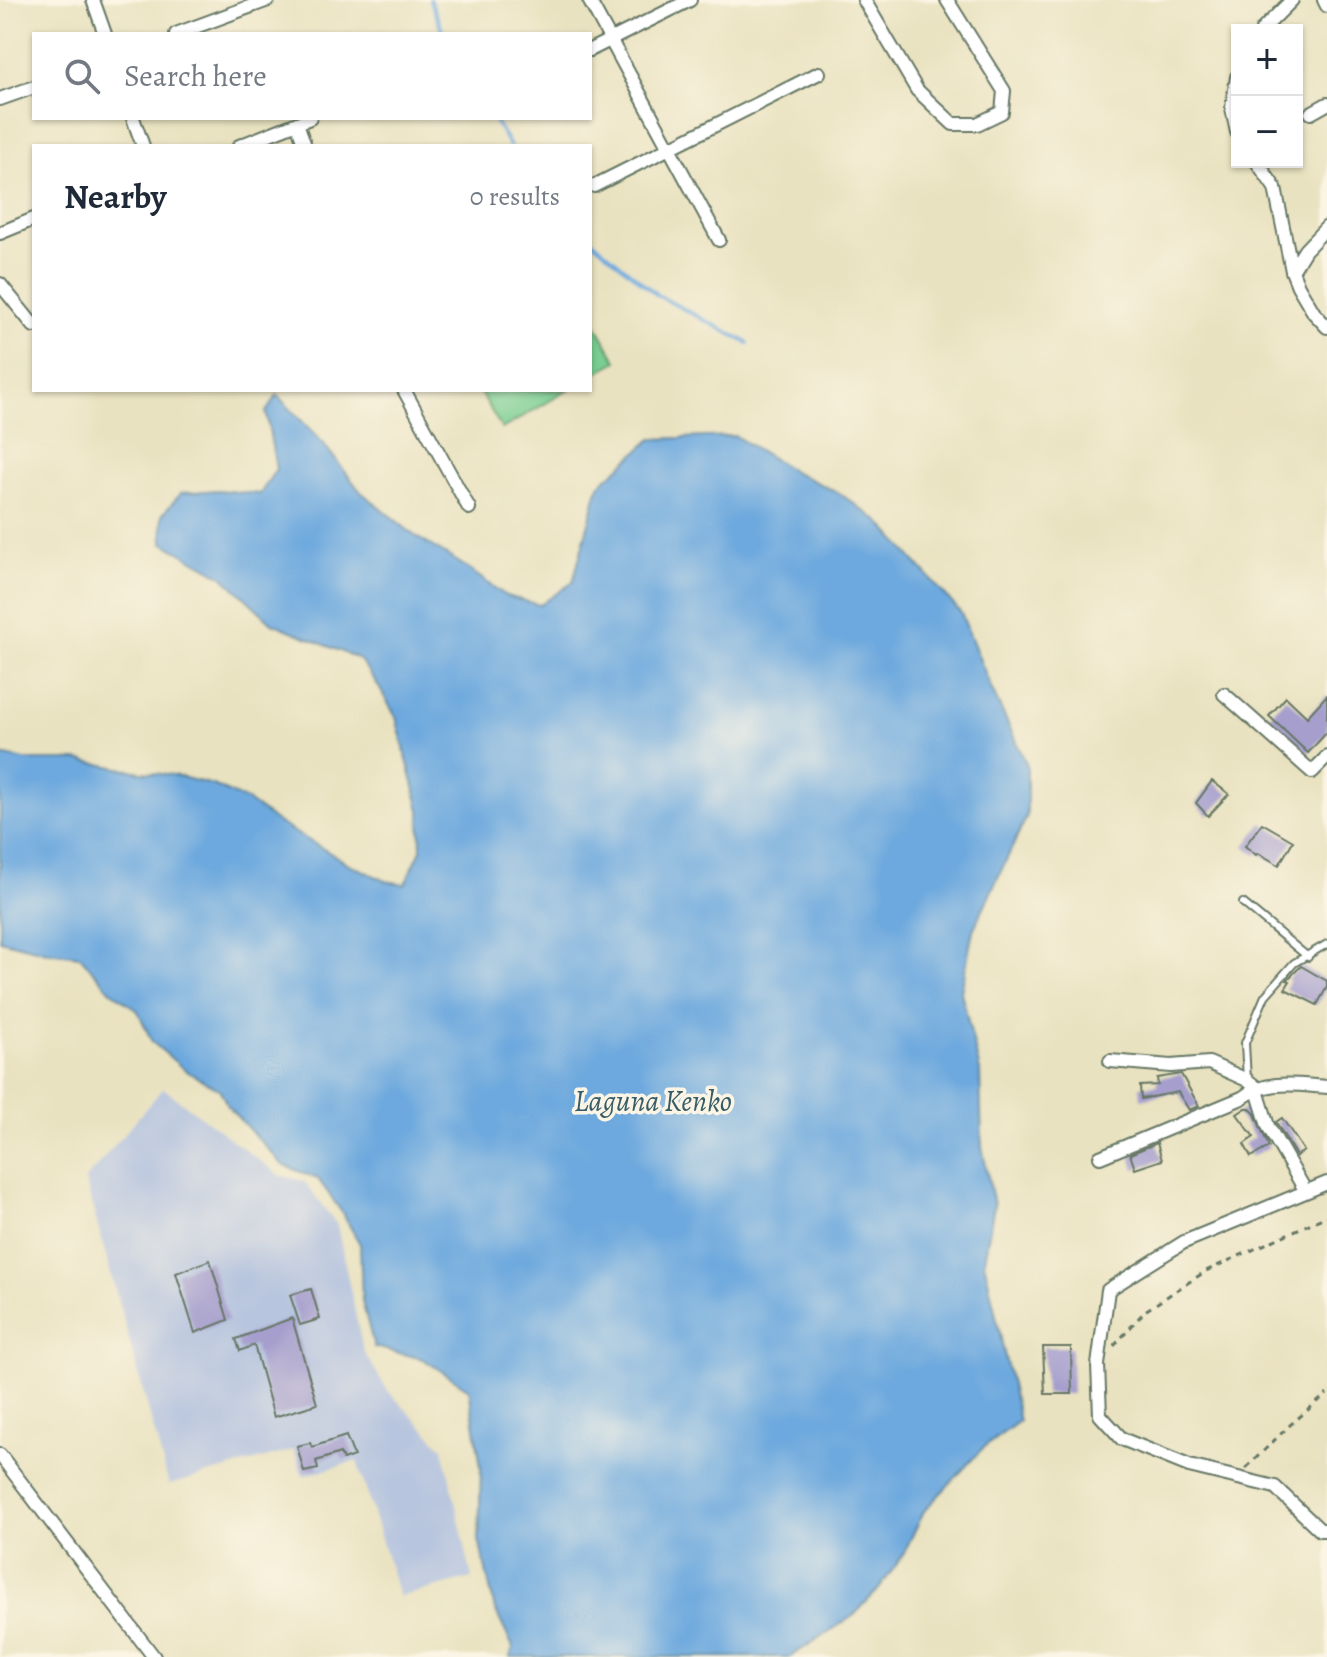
<!DOCTYPE html>
<meta charset="utf-8">
<style>
:root{--surface:#fff;--page:#f2f2f3;--text:#1f2937;--muted:#747a83;--line:#e0e1e3}
body{margin:0;font-family:Alegreya,serif;background:var(--page);color:var(--text)}
.controls{position:absolute;right:24px;top:24px;display:grid;overflow:hidden;border-radius:0px;box-shadow:0 2px 6px #0004}
.controls button{width:72px;height:72px;display:grid;place-items:center;padding:0;border:0;border-bottom:2px solid var(--line);background:var(--surface);color:var(--text);font:40px sans-serif}
.list{margin:0;padding:0;list-style:none}
h2{display:flex;justify-content:space-between;align-items:center;height:104px;margin:0;padding:0 32px;font-size:34px}
h2 small{font-size:26px;font-weight:400;color:var(--muted)}
.icon{flex:none;width:44px;height:44px;fill:none;stroke:currentColor;stroke-width:2;stroke-linecap:round;stroke-linejoin:round}
.map{position:relative;flex:none;width:1327px;height:1657px;overflow:hidden}
.search{position:absolute;background:var(--surface);box-shadow:0 2px 6px #0004;left:32px;top:32px;width:560px;height:88px;display:flex;align-items:center;gap:20px;box-sizing:border-box;padding:0 28px;border-radius:0px;color:var(--muted);font-size:30px}
.panel{position:absolute;background:var(--surface);box-shadow:0 2px 6px #0004;left:32px;top:144px;width:560px;height:248px;border-radius:0px}
.map>svg:first-child{display:block}
.industrial{fill:#b7c5de}
.green{fill:#7ace92;stroke:#4c8663;stroke-width:2}
.water{fill:#6da9de;stroke:#467389;stroke-width:2}
.lines{fill:none;stroke-linecap:round;stroke-linejoin:round}
.stream{stroke:#6da9de;stroke-width:4}
.building{fill:#a69fcd}
.service-casing{stroke:#667765;stroke-width:10}
.minor-casing{stroke:#667765;stroke-width:16}
.path{stroke:#667765;stroke-width:3;stroke-dasharray:6 6;stroke-linecap:butt}
.service{stroke:#fff;stroke-width:6}
.minor{stroke:#fff;stroke-width:12}
.labels{text-anchor:middle;stroke-width:7;stroke-linejoin:round;paint-order:stroke}
.water-label{font-size:30px;font-style:italic;fill:#365d67;stroke:#fcf5e5}
</style>
<div class="map">
<svg width="1327" height="1657" viewBox="0 0 1327 1657">
<rect width="100%" height="100%" fill="#fcf5e5"/>
<filter id="ink" filterUnits="userSpaceOnUse"><feTurbulence type="fractalNoise" baseFrequency=".0125" numOctaves="2"/><feDisplacementMap in="SourceGraphic" scale="16" xChannelSelector="R" yChannelSelector="G"/><feConvolveMatrix kernelMatrix="1 2 1 2 8 2 1 2 1" color-interpolation-filters="sRGB"/></filter>
<filter id="wash" filterUnits="userSpaceOnUse"><feTurbulence type="fractalNoise" baseFrequency=".006" numOctaves="4" result="noise"/><feDisplacementMap in="SourceGraphic" scale="32" xChannelSelector="R" yChannelSelector="G"/><feGaussianBlur stdDeviation="1.8" result="paint"/><feColorMatrix in="noise" values="0 0 0 0 0 0 0 0 0 0 0 0 0 0 0 0 0 1.4 0 .05"/><feComposite in="paint" operator="in"/></filter>
<g filter="url(#wash)">
<rect width="100%" height="100%" fill="#e9e2c0"/>
<!-- industrial -->
<path class="industrial" d="M163,1088L279,1175L304,1181L337,1225L363,1351L388,1391L443,1448L472,1578L399,1597L357,1461L303,1476L294,1450L169,1485L85,1180Z"/>
<!-- green -->
<path class="green" d="M590,315L617,361L590,377Z
M479,390H568L502,429Z"/>
<!-- water -->
<path class="water" d="M277,395L321,441L361,492L415,536L460,563L506,596L540,605L573,582L599,485L652,439L735,436L795,472L839,493L880,522L961,613L992,690L1027,765V816L973,930L961,992L980,1071L982,1147L994,1205L984,1261L1019,1421L983,1448L924,1511L903,1555L879,1589L853,1616L790,1657H510L513,1647L495,1610L479,1540L481,1467L469,1389L423,1359L374,1347L362,1301L360,1244L341,1211L318,1179L283,1165L228,1107L220,1090L186,1071L152,1042L138,1011L109,989L80,956L47,952L0,940V755L25,760H77L141,772L173,775L213,785L248,801L277,822L351,865L386,881L405,884L421,850L420,810L396,717L376,682L359,659L272,623L222,576L163,543L162,515L181,493L218,490L260,494L276,469L266,412Z"/>
<g class="lines">
<!-- stream -->
<path class="stream" d="M430,0L444,34
M493,118L510,146
M590,239L657,295L748,343"/>
</g>
<g id="blocks">
<!-- building -->
<path class="building" d="M1327,695V732L1308,753L1269,716L1286,697L1307,717Z
M1212,781L1229,794L1208,816L1196,803Z
M1262,823L1293,841L1279,865L1258,853L1256,855L1245,846Z
M1301,966L1327,981V987L1317,1005L1285,989L1290,981L1287,980Z
M1181,1074L1199,1106L1189,1110L1178,1092L1141,1099L1140,1086L1158,1085L1157,1078Z
M1246,1108H1250L1255,1114L1269,1147L1251,1157L1244,1144L1254,1137L1237,1114Z
M1282,1118L1304,1151L1296,1156L1276,1122Z
M1157,1143L1162,1160L1135,1169L1130,1154Z
M210,1260L228,1320L195,1333L176,1273Z
M311,1289L320,1319L300,1325L290,1295Z
M292,1318L317,1404L274,1417L254,1345L240,1351L236,1339Z
M1043,1347H1071L1072,1394H1045Z
M346,1436L354,1456L343,1460L340,1453L316,1461L318,1469L304,1472L297,1446L310,1443L312,1447Z"/>
</g>
</g>
<g filter="url(#ink)">
<use href="#blocks" fill-opacity="0" stroke="#667765" stroke-width="2"/>
<g class="lines">
<defs>
<path id="service" d="M1243,903L1308,957
M1247,1080L1245,1043L1265,996L1294,963L1327,944"/>
<path id="minor" d="M93,0L105,34
M589,0L719,240
M864,0L917,90L953,124H977L1002,112L1004,91L947,0
M1324,0L1327,6
M1262,30L1292,0
M176,34L268,0
M590,50L690,0
M1237,77L1232,108L1237,132
M0,99L34,87
M1311,113L1327,104
M133,118L143,146
M297,123L305,146
M239,146L310,118
M1257,162L1275,188L1292,271L1298,286L1314,313L1327,327
M594,186L819,73
M0,233L34,219
M1292,271L1305,250L1327,227
M0,284L34,326
M404,390L469,508
M1224,694L1312,772L1327,757
M1110,1061L1171,1066L1209,1063L1247,1080L1256,1087L1268,1126L1305,1190
M1100,1157L1242,1098C1267,1079 1297,1085 1327,1087
M1327,1183L1184,1242L1108,1290L1098,1365L1100,1415L1122,1439L1189,1466L1275,1487L1320,1530H1327
M0,1455L154,1657"/>
</defs>
<!-- service casing -->
<use href="#service" class="service-casing"/>
<!-- minor casing -->
<use href="#minor" class="minor-casing"/>
<!-- path -->
<path class="path" d="M1114,1346L1145,1311L1206,1271L1327,1216
M1246,1468L1290,1425L1327,1394"/>
<!-- service -->
<use href="#service" class="service"/>
<!-- minor -->
<use href="#minor" class="minor"/>
</g>
</g>
<g class="labels">
<!-- water labels -->
<g class="water-label">
<text x="653" y="1111">Laguna Kenko</text>
</g>
</g>
</svg>
<div class="controls">
<button>+</button>
<button>−</button>
</div>
<div class="search"><svg class="icon" aria-label="search" viewBox="0 0 24 24"><circle cx="10" cy="10" r="6"/><path d="M15 15l6 6"/></svg>Search here</div>
<section class="panel">
<h2>Nearby<small>0 results</small></h2>
<ul class="list">
</ul>
</section>
</div>
